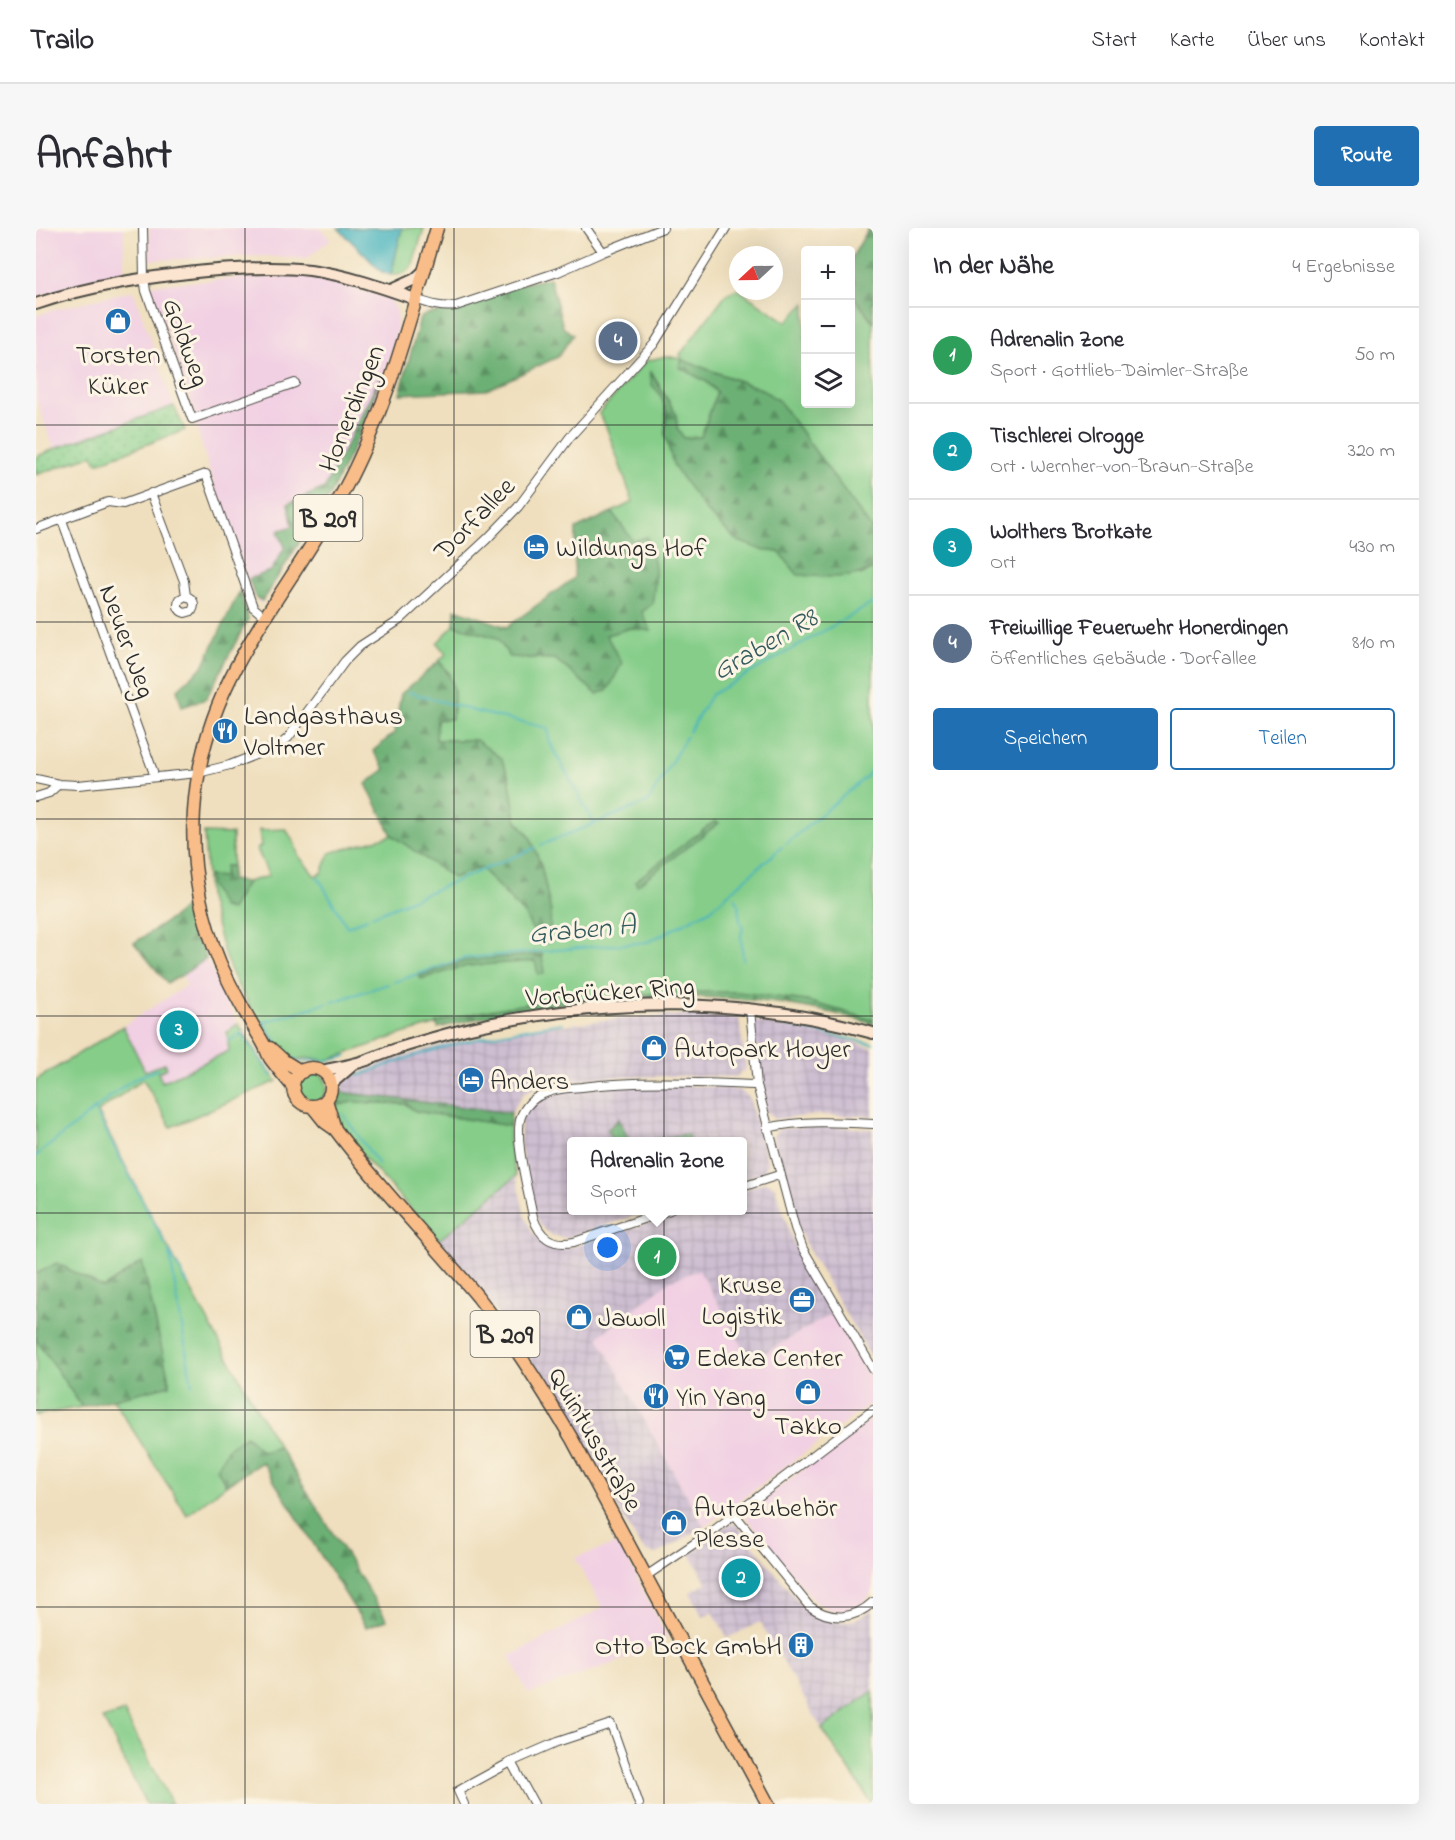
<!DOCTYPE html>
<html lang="de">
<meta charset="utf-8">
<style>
:root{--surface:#fff;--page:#f7f7f7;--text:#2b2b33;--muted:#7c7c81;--line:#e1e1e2;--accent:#1f6fb2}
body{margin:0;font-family:"Indie Flower",sans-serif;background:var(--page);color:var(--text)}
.controls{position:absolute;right:18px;top:18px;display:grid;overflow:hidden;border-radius:6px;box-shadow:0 6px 24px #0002}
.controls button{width:54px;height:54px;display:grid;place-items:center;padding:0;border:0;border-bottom:2px solid var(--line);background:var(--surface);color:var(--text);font:30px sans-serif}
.compass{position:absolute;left:693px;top:18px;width:54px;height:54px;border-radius:50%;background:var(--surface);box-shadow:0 6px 24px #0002;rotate:248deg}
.you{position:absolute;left:572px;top:1020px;width:21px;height:21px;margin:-15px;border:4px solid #fff;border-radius:50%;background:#1a73e8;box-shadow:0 0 0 9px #1a73e833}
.badge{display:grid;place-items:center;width:39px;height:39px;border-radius:50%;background:var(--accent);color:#fff;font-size:20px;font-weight:700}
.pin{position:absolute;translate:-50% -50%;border:3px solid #fff;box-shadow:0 2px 6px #0006}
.popup{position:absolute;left:531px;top:909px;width:180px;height:78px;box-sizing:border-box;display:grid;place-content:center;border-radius:6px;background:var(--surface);filter:drop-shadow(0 2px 4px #0005);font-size:20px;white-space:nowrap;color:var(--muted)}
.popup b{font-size:22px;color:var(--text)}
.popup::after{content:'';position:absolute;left:50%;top:100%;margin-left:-12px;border:12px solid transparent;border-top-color:var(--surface)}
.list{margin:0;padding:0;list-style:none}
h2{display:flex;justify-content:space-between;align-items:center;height:78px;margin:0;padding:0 24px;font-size:26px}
h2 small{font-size:20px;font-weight:400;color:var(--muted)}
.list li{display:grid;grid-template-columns:39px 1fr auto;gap:18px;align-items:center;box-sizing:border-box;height:96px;padding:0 24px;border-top:2px solid var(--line)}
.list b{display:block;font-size:22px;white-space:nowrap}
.list p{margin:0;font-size:20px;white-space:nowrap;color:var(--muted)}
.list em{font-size:20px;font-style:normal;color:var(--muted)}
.actions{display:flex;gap:12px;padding:18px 24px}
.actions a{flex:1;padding:14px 0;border:2px solid var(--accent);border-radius:6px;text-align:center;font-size:21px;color:var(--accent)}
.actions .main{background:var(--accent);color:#fff}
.icon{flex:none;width:33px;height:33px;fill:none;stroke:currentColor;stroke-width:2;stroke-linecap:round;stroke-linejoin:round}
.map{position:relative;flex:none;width:837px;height:1576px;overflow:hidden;border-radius:6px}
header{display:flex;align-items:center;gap:36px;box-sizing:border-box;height:84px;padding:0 30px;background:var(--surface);border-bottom:2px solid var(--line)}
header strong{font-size:28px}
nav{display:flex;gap:33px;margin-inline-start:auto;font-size:21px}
.intro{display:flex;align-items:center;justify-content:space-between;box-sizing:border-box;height:144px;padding:0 36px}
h1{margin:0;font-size:42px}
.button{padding:15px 27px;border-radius:6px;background:var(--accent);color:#fff;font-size:21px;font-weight:700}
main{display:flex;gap:36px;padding:0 36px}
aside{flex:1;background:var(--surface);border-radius:6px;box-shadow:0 6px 24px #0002}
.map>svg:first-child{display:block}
.built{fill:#f1d0e3}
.industrial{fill:url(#industrial-grid)}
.grass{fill:#85cd89;stroke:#587c5a;stroke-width:1.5}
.forest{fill:url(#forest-firs);stroke:#4c6e50;stroke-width:1.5}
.park{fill:url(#park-dots);stroke:#587c5a;stroke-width:1.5}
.water{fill:#44b3be;stroke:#386f74;stroke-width:1.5}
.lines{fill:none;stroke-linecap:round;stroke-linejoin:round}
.stream{stroke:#44b3be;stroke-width:2}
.street-casing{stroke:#484641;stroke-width:10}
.secondary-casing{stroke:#484641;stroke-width:14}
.primary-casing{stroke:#484641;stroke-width:15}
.street{stroke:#fff;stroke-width:8}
.secondary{stroke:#fce5d0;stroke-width:10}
.primary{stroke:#f8bd89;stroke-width:12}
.grid{fill:none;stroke:#2b2b2b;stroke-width:1.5;stroke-opacity:0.55}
.labels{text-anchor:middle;stroke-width:6;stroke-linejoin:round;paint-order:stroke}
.shield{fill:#fcf5e5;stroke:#6a6863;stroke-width:1.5}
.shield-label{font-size:26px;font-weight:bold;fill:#2b2b2b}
.street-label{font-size:27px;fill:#2b2b2b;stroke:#fcf5e5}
.poi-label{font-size:27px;fill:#2b2b2b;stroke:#fcf5e5;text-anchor:start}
.water-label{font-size:28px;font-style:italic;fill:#345b5e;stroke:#fcf5e5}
</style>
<header>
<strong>Trailo</strong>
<nav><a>Start</a><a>Karte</a><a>Über uns</a><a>Kontakt</a></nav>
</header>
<div class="intro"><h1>Anfahrt</h1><a class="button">Route</a></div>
<main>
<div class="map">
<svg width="837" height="1576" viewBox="0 0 837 1576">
<defs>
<pattern id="industrial-grid" width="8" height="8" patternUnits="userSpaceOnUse" patternTransform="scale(1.5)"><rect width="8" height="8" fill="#cebed1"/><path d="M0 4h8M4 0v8" fill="none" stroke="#b1a3b4"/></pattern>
<pattern id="forest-firs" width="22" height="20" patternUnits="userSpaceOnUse" patternTransform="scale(1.5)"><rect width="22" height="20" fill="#6cb075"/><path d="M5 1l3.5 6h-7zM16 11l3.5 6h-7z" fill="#598f60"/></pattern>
<pattern id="park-dots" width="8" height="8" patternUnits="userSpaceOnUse" patternTransform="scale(1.5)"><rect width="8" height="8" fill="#85cd89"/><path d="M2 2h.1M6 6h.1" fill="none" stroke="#73b076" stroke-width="1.8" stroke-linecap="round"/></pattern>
</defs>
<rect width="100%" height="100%" fill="#fcf5e5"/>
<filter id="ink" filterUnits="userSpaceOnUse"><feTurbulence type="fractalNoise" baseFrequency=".0167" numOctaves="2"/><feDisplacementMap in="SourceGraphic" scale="12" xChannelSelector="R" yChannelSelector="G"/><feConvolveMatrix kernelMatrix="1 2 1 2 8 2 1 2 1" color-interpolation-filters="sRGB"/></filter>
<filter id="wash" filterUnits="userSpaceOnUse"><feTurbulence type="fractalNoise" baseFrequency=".008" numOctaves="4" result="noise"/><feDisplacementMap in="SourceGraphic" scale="24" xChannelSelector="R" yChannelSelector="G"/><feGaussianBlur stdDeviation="1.35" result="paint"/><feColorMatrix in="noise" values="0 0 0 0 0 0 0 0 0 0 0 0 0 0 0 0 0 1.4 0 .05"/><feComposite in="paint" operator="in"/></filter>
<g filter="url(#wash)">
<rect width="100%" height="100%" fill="#efdfbe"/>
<!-- built -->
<path class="built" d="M0,0H88V48L0,69Z
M113,0H284L295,11L270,31L227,28L114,32Z
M270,48L302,55L354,71L361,83V100L356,124L326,206L279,293L225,376L217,367L180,263L159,195L158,182L115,57L207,50Z
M96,63L98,65L138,178L18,221L0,171V88L20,81Z
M170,731L202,796L191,804L193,823L126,854L122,844L128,835L110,843L87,798L151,757L146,747Z
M663,1042L715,1133L797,1085L837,1153V1174L668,1299L562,1109L635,1052Z
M837,1189V1362L831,1371L821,1379L810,1383L793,1382L778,1373L711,1291V1286L713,1282Z
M583,1315L631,1409L595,1429L492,1466L474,1428L567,1380L539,1330Z"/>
<!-- industrial -->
<path class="industrial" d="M650,787L703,790L710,840L700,849L646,848L575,849L507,855L487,866L475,885L305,864L310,851L351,833L410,816L498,800L581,791Z
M720,793L804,810L837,820V888L783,887L738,891L729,882L717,799Z
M645,857L693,860L705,863L713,869L732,936L728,944L707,951L706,914H536V982L613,983L530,1010L515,1007L504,997L498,985L484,915L486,887L497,873L512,865L575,858Z
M784,898L837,901V1133L770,1017L763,1001L737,909L742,901Z
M480,948L489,989L496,1004L511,1018L529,1020L548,1016L647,983L706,982L707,962L730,954L739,959L757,1014L797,1085L715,1133L663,1042L635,1052L562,1109L668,1299L621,1326L611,1324L603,1316L507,1150L467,1093L403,1012Z
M692,1296H700L770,1383L787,1392L807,1394L818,1392L830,1386L837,1381V1463L786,1501L724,1394L692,1410L677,1384L667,1389L654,1364L671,1355L654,1326Z"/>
<!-- grass -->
<path class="grass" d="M366,0H388L376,39L369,45L355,47Z
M701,61L751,94L769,75L770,176H814L815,64L837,94V303L743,173L725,161L646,132L643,139L671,154L681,165L665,209L648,210L641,201L640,186L616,145C616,160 619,156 625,168C631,181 630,193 629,207L726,322L743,324L825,347L837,341V792L770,773L649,764L571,768L450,783L366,806L290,833L277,830L258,831L252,829L228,802L201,756L189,729L172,667L168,605L196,606V638H189L188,649L174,648L195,681L211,654L233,648L221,621L225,618L223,602L250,601L259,616L262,627L279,648L286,645L294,625L356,607L417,650L444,639L489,687L504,716L494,609L480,592L473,549L440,512H400L401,492L414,446L403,433L410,426L401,415L418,397L461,410L474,429L519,431L561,466L569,407L595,400L606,384L597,313L576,284L597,274L571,201L563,185L610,133L630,128L646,131L644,126L646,124L690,66Z
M202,796L230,839L241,853L135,899L107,851L62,884C119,997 179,1109 243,1219L181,1240L190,1257L151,1287L77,1171L134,1157L106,1035L67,1060L21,1035L0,1046V852L87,798L109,843L129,835L131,840L122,844L126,854L193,823L191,804Z
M261 859a15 15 0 1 1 30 0a15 15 0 1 1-30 0Z
M316,874L370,876L379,883L474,898L473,914L480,948L403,1012L326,927L307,903L297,883L299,878Z
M0,1111L46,1179L0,1187Z
M837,1463V1576H836L786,1501Z
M88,1484L136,1576H110L67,1491Z"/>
<!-- forest -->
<path class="forest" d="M833,0H837V94L814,64L815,31Z
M514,50L527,99L537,107L522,129L450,162L364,166L384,90L391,86L421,82L472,59Z
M646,132L725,161L743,173L837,303V341C814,352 787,349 762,347L743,324L726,322L700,312L670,283L638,239L629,207L631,184L624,166L616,157L614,143L640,186L641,200L648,210L665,209L681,164L671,154L643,139Z
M345,147L327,199L294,267L226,373L219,369L213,351L235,343L249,319L242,303L257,298L252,276L289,260Z
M576,284L597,313L611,309C621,337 621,347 616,376L606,384L615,403L595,400L570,407L586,435L572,462L561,466L519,431L474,429L461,410L418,397L419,381L471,399L538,350L540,301Z
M204,362L212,391L170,471L146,479L141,462L167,438Z
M403,433C420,454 420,465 416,491L401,492L400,512H440L465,530L473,549L480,592L494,609L505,637L515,684L513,714L504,716L489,687L444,639L417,650L356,607L330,556L349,541L337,523L358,505L365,466Z
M679,593L683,595L601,657L599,653Z
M189,638H196L195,652L211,654L195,682L187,680L174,657L173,648L188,649Z
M154,675L170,731L146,747L131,755L98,715L139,688Z
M506,726L508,746H502L499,733L431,738L385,751L383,748L429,733Z
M649,764H703L770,773L837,792V796C702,753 538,766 402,800L401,795C480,771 566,768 649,764Z
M305,864L475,885L474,898L379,883L370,876L316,874L299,878Z
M583,891L593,912L609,913L651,906L654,913H575L572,901Z
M106,1034L134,1157L46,1179L0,1111V1046L21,1035L67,1060Z
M210,1208L227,1224L243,1219L351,1392L330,1399L226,1234L190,1257L181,1240L193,1219Z"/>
<!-- park -->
<path class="park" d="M138,178L149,202L61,235L57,227L0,247V229L18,221Z"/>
<!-- water -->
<path class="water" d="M302,0H366L355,47L346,44Z"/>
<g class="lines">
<!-- stream -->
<path class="stream" d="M373,464L438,483L512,500L513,512L517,521L558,595
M653,504L675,467L837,375
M750,616L831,548L837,539
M505,617L612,574L650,509
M282,649L311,699L331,690
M699,669L702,675L704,693L707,699L705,708L707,732
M336,688L499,620
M358,754L430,730L612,714L675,681L746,619
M296,774L352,756
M228,794C235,805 249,832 263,833C268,834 273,832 278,832C292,834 298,832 311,828
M225,795L291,775
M744,796L837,816
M206,806L236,848
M192,813L208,805
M323,848C389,821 457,805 527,795
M59,882L130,1017
M307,886L343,937
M0,928L88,858L98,851L122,841
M133,1023L156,1157
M134,1025L152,1057"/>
</g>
</g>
<g filter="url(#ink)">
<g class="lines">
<defs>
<path id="street" d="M107,0L108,50L110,63L156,191L259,155
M550,0L567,24
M379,71C394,76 405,80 420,78L522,44L567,24L627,0
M115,265L148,353L150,368C158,371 160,376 156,383L149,385C142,383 140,377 144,371L150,368
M26,292L117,543L118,549
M0,301L72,274L87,276L170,246L217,379L229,389
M0,551L23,556L42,557L162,545L194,537L244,517L252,510L309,433L324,418L364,392L451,311L482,279L534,209L618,116L690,0
M0,569L13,565L23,556
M714,781L721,857L759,1000L767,1021L837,1141
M731,900C765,892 802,894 837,896
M706,959L743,947
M634,982L538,1014C516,1018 504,1010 497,989C493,965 476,907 486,886C491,876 500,868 510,865C520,860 534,860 546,859C604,852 663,855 721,857
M699,1287L773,1378C795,1393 818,1392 837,1374
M610,1348L677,1303L837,1182
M475,1534L498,1576
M428,1576L422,1563L475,1534L521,1514L575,1496L603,1576"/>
<path id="secondary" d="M355,62L379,51L388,43
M0,76C55,57 112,49 170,43C205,40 239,38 274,42C310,47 345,59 379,71
M286,843C297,840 307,839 317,836C332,833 346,826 360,821C386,813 413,805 439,799C570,770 708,768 837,805
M295,856L317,837"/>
<path id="primary" d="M234,820L248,833L266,844
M257 859a19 19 0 1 1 38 0a19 19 0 1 1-38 0Z
M258,860C250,850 242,841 234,830C231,825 230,819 226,813C211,788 196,762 184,735C143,636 150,533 200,439C232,378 276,323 308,262C352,180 374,88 401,0
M290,872L299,901
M276,878L289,894L299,901C343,960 395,1012 442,1069C477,1114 507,1162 536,1211L732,1576"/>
</defs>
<!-- street casing -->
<use href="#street" class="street-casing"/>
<!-- secondary casing -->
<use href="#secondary" class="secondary-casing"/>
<!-- primary casing -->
<use href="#primary" class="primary-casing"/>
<!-- street -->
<use href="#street" class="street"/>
<!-- secondary -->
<use href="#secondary" class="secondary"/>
<!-- primary -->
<use href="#primary" class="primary"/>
</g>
</g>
<!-- grid -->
<path class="grid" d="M209,0V1576M418,0V1576M628,0V1576M0,197H837M0,394H837M0,591H837M0,788H837M0,985H837M0,1182H837M0,1379H837"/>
<!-- icons -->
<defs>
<symbol id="shop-disc" viewBox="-11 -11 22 22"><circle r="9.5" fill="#1f6fb2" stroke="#fcf5e5"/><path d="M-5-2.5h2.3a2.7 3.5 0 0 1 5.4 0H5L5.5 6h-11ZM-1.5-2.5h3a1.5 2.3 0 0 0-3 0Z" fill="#fff"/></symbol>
<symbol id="hotel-disc" viewBox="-11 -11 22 22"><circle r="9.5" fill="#1f6fb2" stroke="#fcf5e5"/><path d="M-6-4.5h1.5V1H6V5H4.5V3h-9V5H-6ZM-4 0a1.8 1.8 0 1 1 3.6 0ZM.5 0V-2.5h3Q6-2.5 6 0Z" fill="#fff"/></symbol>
<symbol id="restaurant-disc" viewBox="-11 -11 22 22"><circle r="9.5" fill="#1f6fb2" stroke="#fcf5e5"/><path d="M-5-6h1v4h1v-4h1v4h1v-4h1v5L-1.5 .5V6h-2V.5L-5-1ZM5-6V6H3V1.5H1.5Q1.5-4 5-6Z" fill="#fff"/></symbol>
<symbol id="office-disc" viewBox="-11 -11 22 22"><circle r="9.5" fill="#1f6fb2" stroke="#fcf5e5"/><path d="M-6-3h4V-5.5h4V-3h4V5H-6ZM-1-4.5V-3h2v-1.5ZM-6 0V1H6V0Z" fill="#fff"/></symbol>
<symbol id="supermarket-disc" viewBox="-11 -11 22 22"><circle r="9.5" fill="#1f6fb2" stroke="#fcf5e5"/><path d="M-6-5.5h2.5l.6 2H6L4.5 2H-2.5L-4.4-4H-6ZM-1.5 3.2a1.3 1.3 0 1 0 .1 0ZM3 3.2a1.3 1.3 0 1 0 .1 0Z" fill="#fff"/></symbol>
<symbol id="building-disc" viewBox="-11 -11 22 22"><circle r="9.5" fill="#1f6fb2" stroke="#fcf5e5"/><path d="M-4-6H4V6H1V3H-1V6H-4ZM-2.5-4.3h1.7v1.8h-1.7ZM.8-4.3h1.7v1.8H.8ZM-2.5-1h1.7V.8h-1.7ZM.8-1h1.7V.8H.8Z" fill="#fff"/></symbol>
</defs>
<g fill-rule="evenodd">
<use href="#shop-disc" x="67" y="78" width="30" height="30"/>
<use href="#hotel-disc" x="485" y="304" width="30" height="30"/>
<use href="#restaurant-disc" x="174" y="488" width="30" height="30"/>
<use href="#shop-disc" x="603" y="805" width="30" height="30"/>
<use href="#hotel-disc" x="420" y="837" width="30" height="30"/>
<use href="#office-disc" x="751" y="1057" width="30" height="30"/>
<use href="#shop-disc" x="528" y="1074" width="30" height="30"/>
<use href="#supermarket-disc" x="626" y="1114" width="30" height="30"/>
<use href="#shop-disc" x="757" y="1149" width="30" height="30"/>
<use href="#restaurant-disc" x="605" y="1153" width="30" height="30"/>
<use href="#shop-disc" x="623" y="1280" width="30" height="30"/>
<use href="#building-disc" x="750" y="1402" width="30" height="30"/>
</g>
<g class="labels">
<!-- shield labels -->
<g class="shield">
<rect x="257.5" y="267" width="69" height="46" rx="4.5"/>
<rect x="434.5" y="1083" width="69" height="46" rx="4.5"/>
</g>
<g class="shield-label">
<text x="292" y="299">B 209</text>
<text x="469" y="1115">B 209</text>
</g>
<!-- street labels -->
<g class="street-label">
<text transform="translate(151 114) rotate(70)" y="9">Goldweg</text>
<text transform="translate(315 180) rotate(-68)" y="9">Honerdingen</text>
<text transform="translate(438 290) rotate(-46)" y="9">Dorfallee</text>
<text transform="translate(92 413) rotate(70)" y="9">Neuer Weg</text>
<text transform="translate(574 763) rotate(-4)" y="9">Vorbrücker Ring</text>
<text transform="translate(560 1211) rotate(60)" y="9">Quintusstraße</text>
</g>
<!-- poi labels -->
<g class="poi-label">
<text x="82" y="135" text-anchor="middle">Torsten<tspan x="82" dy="31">Küker</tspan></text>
<text x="520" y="328">Wildungs Hof</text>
<text x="208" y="496">Landgasthaus<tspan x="208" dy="31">Voltmer</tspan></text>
<text x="638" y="829">Autopark Hoyer</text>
<text x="454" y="861">Anders</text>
<text x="746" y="1065" text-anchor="end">Kruse<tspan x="746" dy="31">Logistik</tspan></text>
<text x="562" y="1098">Jawoll</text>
<text x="660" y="1138">Edeka Center</text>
<text x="640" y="1177">Yin Yang</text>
<text x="772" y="1206" text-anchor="middle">Takko</text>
<text x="658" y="1288">Autozubehör<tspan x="658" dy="31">Plesse</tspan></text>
<text x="746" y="1426" text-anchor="end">Otto Bock GmbH</text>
</g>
<!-- water labels -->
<g class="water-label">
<text transform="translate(728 415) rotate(-30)" y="10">Graben R8</text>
<text transform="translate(546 700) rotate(-5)" y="10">Graben A</text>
</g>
</g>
</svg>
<div class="controls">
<button>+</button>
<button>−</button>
<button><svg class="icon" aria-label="layers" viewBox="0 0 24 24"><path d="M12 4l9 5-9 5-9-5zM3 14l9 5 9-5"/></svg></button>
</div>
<svg class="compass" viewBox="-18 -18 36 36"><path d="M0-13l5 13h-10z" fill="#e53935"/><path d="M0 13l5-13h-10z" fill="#7c7c81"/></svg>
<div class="you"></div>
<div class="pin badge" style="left:621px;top:1029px;background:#2e9e5b">1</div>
<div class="popup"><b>Adrenalin Zone</b>Sport</div>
<div class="pin badge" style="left:705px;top:1350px;background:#0f9aa8">2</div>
<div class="pin badge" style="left:143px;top:802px;background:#0f9aa8">3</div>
<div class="pin badge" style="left:582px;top:113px;background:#5c6f8a">4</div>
</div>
<aside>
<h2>In der Nähe<small>4 Ergebnisse</small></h2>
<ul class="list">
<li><span class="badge" style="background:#2e9e5b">1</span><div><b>Adrenalin Zone</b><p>Sport · Gottlieb-Daimler-Straße</p></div><em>50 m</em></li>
<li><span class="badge" style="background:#0f9aa8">2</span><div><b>Tischlerei Olrogge</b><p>Ort · Wernher-von-Braun-Straße</p></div><em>320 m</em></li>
<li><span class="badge" style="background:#0f9aa8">3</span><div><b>Wolthers Brotkate</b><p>Ort</p></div><em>430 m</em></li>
<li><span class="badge" style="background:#5c6f8a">4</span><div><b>Freiwillige Feuerwehr Honerdingen</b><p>Öffentliches Gebäude · Dorfallee</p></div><em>810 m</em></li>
</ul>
<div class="actions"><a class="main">Speichern</a><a>Teilen</a></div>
</aside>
</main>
